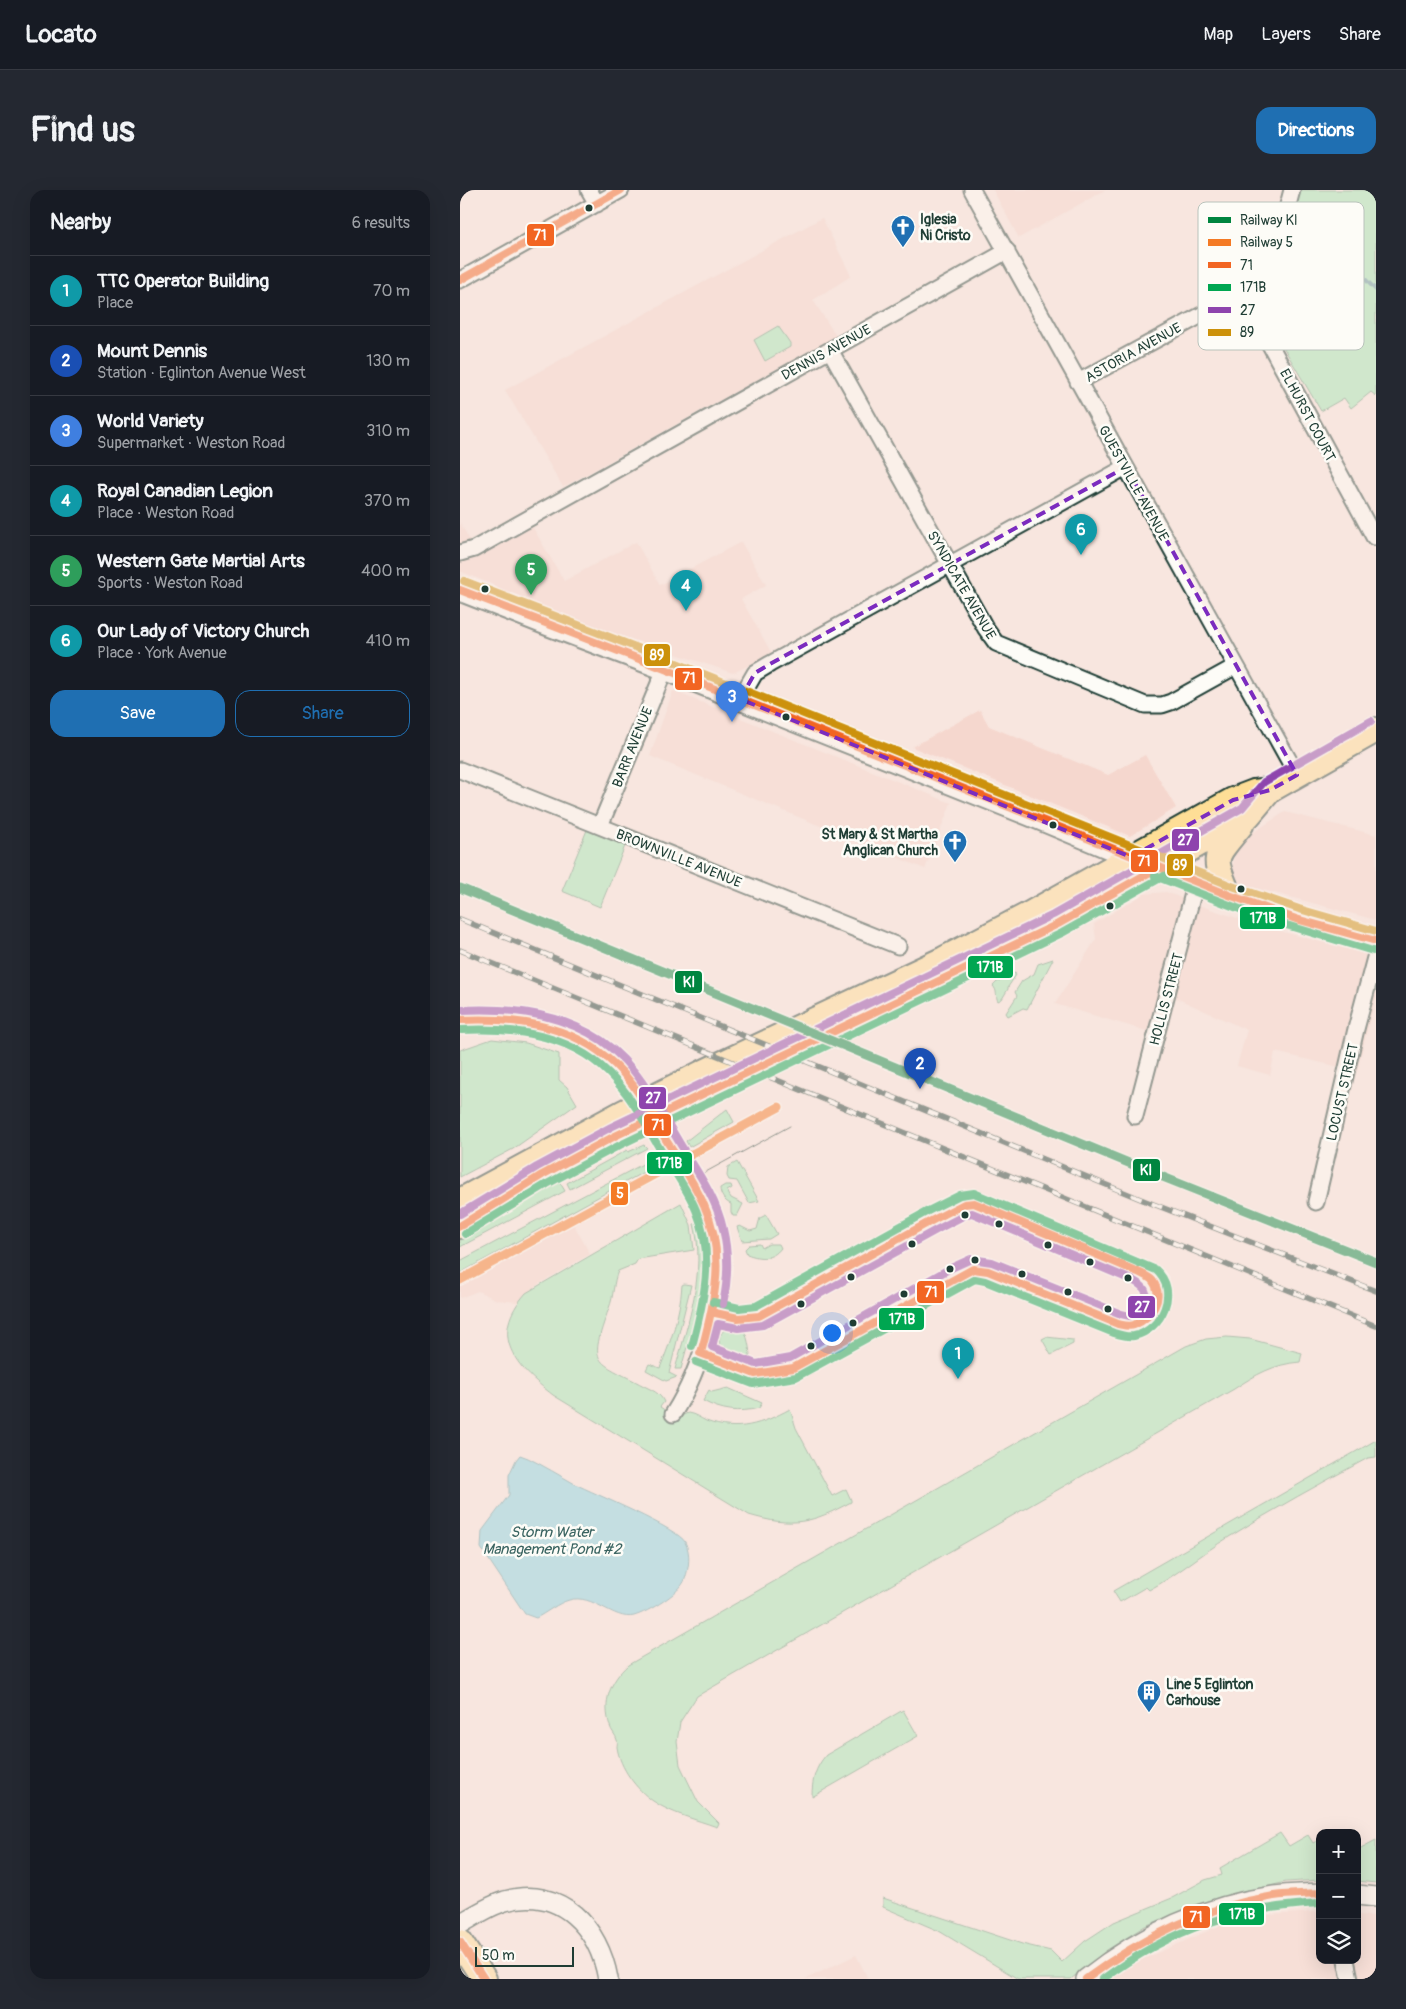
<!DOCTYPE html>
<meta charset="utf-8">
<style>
:root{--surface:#171b24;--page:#242831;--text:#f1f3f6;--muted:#9ea1a6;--line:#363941;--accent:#1f6fb2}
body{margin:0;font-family:Pangolin,sans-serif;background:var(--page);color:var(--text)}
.controls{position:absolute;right:15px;bottom:15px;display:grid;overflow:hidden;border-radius:10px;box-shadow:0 5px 20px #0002}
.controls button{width:45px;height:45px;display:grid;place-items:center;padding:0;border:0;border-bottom:1px solid var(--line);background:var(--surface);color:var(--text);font:25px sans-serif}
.scale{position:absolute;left:15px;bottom:12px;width:99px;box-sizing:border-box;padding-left:5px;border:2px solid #1f3d34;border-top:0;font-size:14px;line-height:18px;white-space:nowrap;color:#1f3d34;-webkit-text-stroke:4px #fdfcf7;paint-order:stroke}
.you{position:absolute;left:371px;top:1142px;width:18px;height:18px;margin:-12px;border:4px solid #fff;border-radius:50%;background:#1a73e8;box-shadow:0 0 0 8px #1a73e833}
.badge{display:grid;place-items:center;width:32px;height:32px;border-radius:50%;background:var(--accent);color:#fff;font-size:16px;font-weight:700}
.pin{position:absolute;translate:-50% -41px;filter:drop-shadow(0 1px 2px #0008)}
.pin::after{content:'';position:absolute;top:26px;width:18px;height:15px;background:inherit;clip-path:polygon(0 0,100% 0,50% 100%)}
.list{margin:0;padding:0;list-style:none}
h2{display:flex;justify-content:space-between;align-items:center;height:65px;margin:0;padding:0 20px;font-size:21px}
h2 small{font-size:16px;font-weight:400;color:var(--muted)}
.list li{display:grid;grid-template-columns:32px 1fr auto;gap:15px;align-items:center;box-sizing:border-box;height:70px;padding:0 20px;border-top:1px solid var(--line)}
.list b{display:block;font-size:19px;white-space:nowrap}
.list p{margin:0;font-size:16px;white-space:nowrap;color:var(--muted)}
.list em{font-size:16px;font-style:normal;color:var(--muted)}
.actions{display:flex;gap:10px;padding:15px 20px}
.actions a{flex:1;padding:11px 0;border:1px solid var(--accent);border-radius:15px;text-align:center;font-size:18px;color:var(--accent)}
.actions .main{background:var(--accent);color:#fff}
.icon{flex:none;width:28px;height:28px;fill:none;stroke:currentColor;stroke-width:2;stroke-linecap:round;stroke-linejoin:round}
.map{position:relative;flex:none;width:916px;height:1789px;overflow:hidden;border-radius:15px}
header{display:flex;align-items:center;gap:30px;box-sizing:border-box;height:70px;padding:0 25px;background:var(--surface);border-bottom:1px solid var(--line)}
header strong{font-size:24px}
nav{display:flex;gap:28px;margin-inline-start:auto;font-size:18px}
.intro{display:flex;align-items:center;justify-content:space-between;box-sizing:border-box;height:120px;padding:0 30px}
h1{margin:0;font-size:35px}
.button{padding:12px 22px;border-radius:15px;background:var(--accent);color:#fff;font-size:18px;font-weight:700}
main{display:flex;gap:30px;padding:0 30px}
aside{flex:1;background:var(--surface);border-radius:15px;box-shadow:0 5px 20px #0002}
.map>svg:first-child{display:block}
.built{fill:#f5d7ce}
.green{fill:#a0e9b7;stroke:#609376}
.water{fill:#86d5e4;stroke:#5d989e}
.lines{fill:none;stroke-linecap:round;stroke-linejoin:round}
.stream{stroke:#5d989e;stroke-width:4}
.minor-casing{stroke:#1f3d34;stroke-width:19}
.tertiary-casing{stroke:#1f3d34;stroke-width:22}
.secondary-casing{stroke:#1f3d34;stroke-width:25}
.primary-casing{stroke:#1f3d34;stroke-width:28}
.minor{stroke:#fdfcf7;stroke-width:15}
.tertiary{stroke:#fdfcf7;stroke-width:19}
.secondary{stroke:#fdfcf7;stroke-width:21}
.primary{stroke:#fede96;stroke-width:24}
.tram{stroke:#1f3d34;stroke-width:1}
.rail-casing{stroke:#1f3d34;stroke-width:5.5}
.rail{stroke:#fdfcf7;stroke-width:4;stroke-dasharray:11;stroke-linecap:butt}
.minor-bridge-casing{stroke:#1f3d34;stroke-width:19;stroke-linecap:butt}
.minor-bridge{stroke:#fdfcf7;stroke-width:15}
.bus-1-casing{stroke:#fdfcf7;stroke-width:11}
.bus-2-casing{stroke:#fdfcf7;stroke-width:11}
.bus-3-casing{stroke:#fdfcf7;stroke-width:11}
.bus-4-casing{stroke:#fdfcf7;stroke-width:11}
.bus-1{stroke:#f26522;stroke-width:8}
.bus-2{stroke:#00a651;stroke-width:8}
.bus-3{stroke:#8e44ad;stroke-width:8}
.bus-4{stroke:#cc910a;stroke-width:8}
.rail-1-casing{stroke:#fdfcf7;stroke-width:12}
.rail-2-casing{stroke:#fdfcf7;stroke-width:12}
.rail-1{stroke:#00853f;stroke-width:9}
.rail-2{stroke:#f47a25;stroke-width:9}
.marked{fill:none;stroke:#7b2cbf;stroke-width:4;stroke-dasharray:10 6;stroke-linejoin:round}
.bus-dot{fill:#1f3d34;stroke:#fdfcf7;stroke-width:2}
.labels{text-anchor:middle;stroke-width:5;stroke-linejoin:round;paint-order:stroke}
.poi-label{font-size:14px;font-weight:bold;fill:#1f3d34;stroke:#fdfcf7;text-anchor:start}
.street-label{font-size:14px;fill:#1f3d34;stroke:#fdfcf7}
.water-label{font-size:15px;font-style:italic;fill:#396360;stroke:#fdfcf7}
.key{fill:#fdfcf7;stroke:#bac3bc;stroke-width:1}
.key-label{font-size:14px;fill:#1f3d34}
.line-badge{stroke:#fdfcf7;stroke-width:2}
.badge-label{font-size:14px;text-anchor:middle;font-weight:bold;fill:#fff}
</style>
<header>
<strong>Locato</strong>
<nav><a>Map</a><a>Layers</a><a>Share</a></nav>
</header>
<div class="intro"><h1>Find us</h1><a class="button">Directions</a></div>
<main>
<aside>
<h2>Nearby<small>6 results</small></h2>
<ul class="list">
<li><span class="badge" style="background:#0f9aa8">1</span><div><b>TTC Operator Building</b><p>Place</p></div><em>70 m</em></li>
<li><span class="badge" style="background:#1a4fb4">2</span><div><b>Mount Dennis</b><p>Station · Eglinton Avenue West</p></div><em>130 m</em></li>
<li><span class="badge" style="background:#3f7fe0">3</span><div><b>World Variety</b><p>Supermarket · Weston Road</p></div><em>310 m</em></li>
<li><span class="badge" style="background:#0f9aa8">4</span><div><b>Royal Canadian Legion</b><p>Place · Weston Road</p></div><em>370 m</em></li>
<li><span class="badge" style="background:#2e9e5b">5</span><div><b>Western Gate Martial Arts</b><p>Sports · Weston Road</p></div><em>400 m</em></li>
<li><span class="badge" style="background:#0f9aa8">6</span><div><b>Our Lady of Victory Church</b><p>Place · York Avenue</p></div><em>410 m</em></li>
</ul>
<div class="actions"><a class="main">Save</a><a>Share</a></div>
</aside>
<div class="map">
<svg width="916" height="1789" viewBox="0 0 916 1789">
<rect width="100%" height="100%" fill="#f8e6df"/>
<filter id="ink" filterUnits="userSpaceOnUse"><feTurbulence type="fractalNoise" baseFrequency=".02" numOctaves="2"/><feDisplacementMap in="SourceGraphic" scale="10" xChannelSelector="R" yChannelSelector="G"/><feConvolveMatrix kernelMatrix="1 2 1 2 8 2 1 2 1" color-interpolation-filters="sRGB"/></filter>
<g filter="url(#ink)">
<!-- built -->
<path class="built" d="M533,0H645L559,48Z
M362,28L391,86L353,110L376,146L103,297L45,200Z
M0,333L19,366L72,336L104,391L176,352L200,395L281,352L306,395L281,409L312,464L273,483L127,434L0,381Z
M213,501L491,613L465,679L190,566Z
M520,520L529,536L648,585L685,565L716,618L670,646L452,557Z
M825,622L916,645V730L770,691L777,653Z
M706,702L744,717L801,736L916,767V809H915L897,881L815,862L810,885L777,876L787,840L714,807L704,846L595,814L636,749L634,734L684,704Z
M108,1024L130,1064L77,1095L58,1112L37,1110L18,1101L0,1108V1083Z
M854,1722H860V1770H897V1725L916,1726V1789H650L663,1778L780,1727Z
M396,1765L408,1789H346Z"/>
<!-- green -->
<path class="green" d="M841,0H916V206L911,202L891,218L884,208L861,221L792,104L813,76Z
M318,136L330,153V157L305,171L294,150Z
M127,640L165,656L140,717L102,701Z
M593,769L567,819L563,818L548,826L546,823L557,806L555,802L562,791L574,784L578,774Z
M555,783L556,785L548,797V799L542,809L538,811C535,806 538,801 533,796L537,792Z
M32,849L66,853L99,864V890L107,897L117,914L53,959L0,987V860Z
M267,919L274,932L229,957L226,951Z
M184,955L187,958L110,999L107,993L167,960L168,962Z
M196,967L200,973L0,1083V1071Z
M277,972L299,1011L289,1013L277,991L269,990L267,986L268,977Z
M99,991L105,1001L0,1057V1045L59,1007Z
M265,995H271L272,998L267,1001L271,1008L283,1014L277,1026H273L271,1022V1014C265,1012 260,1005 260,998Z
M221,1013L231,1035L234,1060L178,1069L175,1074L158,1081C153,1092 154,1106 149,1118C128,1177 134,1169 184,1196C192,1200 200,1203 204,1212L200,1217L220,1230L223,1225L228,1223C235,1224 240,1228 246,1231C278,1243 302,1234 330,1219L336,1238L372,1306L386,1299L391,1310V1312C352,1333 333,1338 289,1325L93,1205C55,1176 28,1146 66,1103Z
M306,1025L317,1044L309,1049L282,1051L277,1037L280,1036L290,1041L297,1039L300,1028Z
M238,1033L241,1034C248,1084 234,1131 221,1179H215C228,1134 246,1082 234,1034Z
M300,1054L302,1058L309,1054H319L321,1058C312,1070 300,1069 287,1064L285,1059L289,1055Z
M224,1094L231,1095L209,1183L217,1187L206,1191L186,1180L189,1174L200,1178C211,1151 220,1125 222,1095Z
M268,1137C273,1137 280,1137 284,1141C288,1146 292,1169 289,1174C269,1179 247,1150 268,1137Z
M586,1147L613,1150V1154L591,1165L582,1149Z
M767,1147L790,1149L842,1163L840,1172C814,1174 795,1185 774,1199L237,1506L220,1532L217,1552L220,1575L238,1612L259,1633L257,1637C235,1629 212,1624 193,1611C176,1599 160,1578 157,1557C157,1555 158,1552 157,1550C156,1545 151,1541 150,1536C142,1512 150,1491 168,1475L726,1156L746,1149Z
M268,1198L302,1213L299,1218C279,1223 262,1221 243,1211L249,1200L252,1202Z
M916,1250V1267L908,1268C861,1293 814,1319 769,1347C741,1364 717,1385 689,1400L686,1397L660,1412L653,1401Z
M443,1520L458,1546L352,1607C352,1590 355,1578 366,1565Z
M820,1643L829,1656L848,1645L853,1653L860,1649V1690L826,1692L751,1710L685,1736L647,1760L611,1789H558L479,1741L423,1717V1708L562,1754L591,1761L602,1772L625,1751L654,1732L712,1708L745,1690L762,1685L760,1678Z
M916,1650V1693L897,1691V1660Z"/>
<!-- water -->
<path class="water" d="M60,1265L68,1268C84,1276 99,1285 115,1294C133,1303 219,1339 225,1352C231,1364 229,1377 225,1389C221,1403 188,1422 174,1426C154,1431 133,1403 109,1410C98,1413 86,1423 76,1428L65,1424L21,1358L22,1341L49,1305V1285L56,1270Z"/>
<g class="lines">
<!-- stream -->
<path class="stream" d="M892,69L902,86L916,100"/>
<defs>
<path id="minor" d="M129,0L137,14
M512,0L837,585
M0,90L161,0
M782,103L914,347
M370,160L526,439L536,453L685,515H702L711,512L776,476
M618,192L782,103L800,91L812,75L832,0
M0,363L14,359L547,61
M280,509L295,483L310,474L666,277
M0,580L438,756
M140,636L205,479
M0,830C70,824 127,838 172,895
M675,926L736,692
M856,1012L896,839L916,764
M213,1224C241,1180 263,1106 256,1055C254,1035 247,1018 238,1001
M886,1770L890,1789"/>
<path id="tertiary" d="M897,1705L916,1707
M0,1734C14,1726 29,1716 45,1711C101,1695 139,1738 148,1789
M626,1789C682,1745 743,1716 814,1706C829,1704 845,1704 860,1703"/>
<path id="secondary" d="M0,400L89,435L205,479L570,625L671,667L769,705L836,729L916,751"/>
<path id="primary" d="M769,705C751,664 754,669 781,635
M0,1011L162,923L244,882L484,769L566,726L773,610L794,602L810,600
M0,1036L82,985L155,946L598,734L788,626L810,600L916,540
M0,1752L24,1789"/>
</defs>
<!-- minor casing -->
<use href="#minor" class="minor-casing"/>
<!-- tertiary casing -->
<use href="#tertiary" class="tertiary-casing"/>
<!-- secondary casing -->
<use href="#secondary" class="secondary-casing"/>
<!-- primary casing -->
<use href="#primary" class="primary-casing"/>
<!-- minor -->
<use href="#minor" class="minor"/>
<!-- tertiary -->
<use href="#tertiary" class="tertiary"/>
<!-- secondary -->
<use href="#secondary" class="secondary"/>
<!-- primary -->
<use href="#primary" class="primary"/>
<!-- tram -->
<path class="tram" d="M244,983L330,936"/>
<defs>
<path id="rail" d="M0,729L683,1010L916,1101
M0,760L916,1136"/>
</defs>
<!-- rail casing -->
<use href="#rail" class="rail-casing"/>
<!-- rail -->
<use href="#rail" class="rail"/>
<defs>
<path id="minor-bridge" d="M172,895L238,1001"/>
</defs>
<!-- minor-bridge casing -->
<use href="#minor-bridge" class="minor-bridge-casing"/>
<!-- minor-bridge -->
<use href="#minor-bridge" class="minor-bridge"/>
<defs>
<path id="bus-1" d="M0,90L161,0
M0,400L205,479L769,705L836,729L916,751
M0,830C60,827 121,836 163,883C180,902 193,927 206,950C219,971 234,992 244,1015C266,1063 255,1111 242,1159
M0,1036L82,985L155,946L598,734L699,677
M240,1163L295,1184L333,1178L513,1079L528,1081L658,1134C663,1135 669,1137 674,1135C691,1128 706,1108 692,1090C689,1087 682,1084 678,1082L514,1013L504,1014L473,1030L299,1126L278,1128L251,1122
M0,1752L24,1789
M626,1789C683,1747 743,1717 814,1706C829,1704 844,1704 860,1703"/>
<path id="bus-2" d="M695,686L803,728L913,761
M1,840C57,837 117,845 156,891C173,910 185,933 197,954C210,976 226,996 236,1020C255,1065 244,1111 232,1156
M5,1044L87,994L160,955L602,743L704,686
M236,1172L293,1194L336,1187L515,1089L525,1091L654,1143C660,1145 668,1147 674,1146C702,1140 720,1101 696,1080L514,1003L500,1005L468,1021L296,1116L279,1118L253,1112
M643,1789C712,1738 775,1718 860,1713"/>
<path id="bus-3" d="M0,820C45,818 88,821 129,843C173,866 194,911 219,952C236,980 256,1007 263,1039C269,1064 268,1090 263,1114
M512,1023L674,1091C685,1097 688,1101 686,1114L670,1126L661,1124L532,1072L511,1069L489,1079L330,1168L296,1174L252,1157L258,1134L278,1138L303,1135L478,1039L507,1024Z
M0,1024L77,977L151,937L593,725L782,618L804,592L911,531"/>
<path id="bus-4" d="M4,391L209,470L772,696L839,719L916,741"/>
</defs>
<!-- bus-1 casing -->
<use href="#bus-1" class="bus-1-casing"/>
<!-- bus-2 casing -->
<use href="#bus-2" class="bus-2-casing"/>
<!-- bus-3 casing -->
<use href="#bus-3" class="bus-3-casing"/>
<!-- bus-4 casing -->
<use href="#bus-4" class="bus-4-casing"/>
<!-- bus-1 -->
<use href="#bus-1" class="bus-1"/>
<!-- bus-2 -->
<use href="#bus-2" class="bus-2"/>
<!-- bus-3 -->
<use href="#bus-3" class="bus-3"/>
<!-- bus-4 -->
<use href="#bus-4" class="bus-4"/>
<defs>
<path id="rail-1" d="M0,698L693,983L916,1072"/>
<path id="rail-2" d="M0,1090L319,917"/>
</defs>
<!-- rail-1 casing -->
<use href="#rail-1" class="rail-1-casing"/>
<!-- rail-2 casing -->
<use href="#rail-2" class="rail-2-casing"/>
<!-- rail-1 -->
<use href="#rail-1" class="rail-1"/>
<!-- rail-2 -->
<use href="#rail-2" class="rail-2"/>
</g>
</g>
<!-- marked area -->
<path d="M0 0H916V1789H0ZM666,277L837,585L810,600L773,610L671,667L280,509L295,483L310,474Z" fill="#f8e6df" fill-opacity=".55" fill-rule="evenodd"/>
<path class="marked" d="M666,277L837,585L810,600L773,610L671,667L280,509L295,483L310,474Z"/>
<!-- icons -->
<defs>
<symbol id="church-pin" viewBox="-11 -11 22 30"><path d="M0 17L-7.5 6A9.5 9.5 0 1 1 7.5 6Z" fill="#1f6fb2" stroke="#fdfcf7"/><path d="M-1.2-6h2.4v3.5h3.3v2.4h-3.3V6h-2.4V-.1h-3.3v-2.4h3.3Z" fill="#fff"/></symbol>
<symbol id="building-pin" viewBox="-11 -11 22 30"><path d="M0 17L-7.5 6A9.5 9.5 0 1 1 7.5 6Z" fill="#1f6fb2" stroke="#fdfcf7"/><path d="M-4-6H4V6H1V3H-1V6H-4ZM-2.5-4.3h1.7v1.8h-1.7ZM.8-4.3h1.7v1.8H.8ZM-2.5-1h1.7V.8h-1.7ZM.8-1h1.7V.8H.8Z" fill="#fff"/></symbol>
</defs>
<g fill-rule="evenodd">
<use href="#church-pin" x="429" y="23" width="28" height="38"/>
<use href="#church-pin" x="481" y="638" width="28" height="38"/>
<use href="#building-pin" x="675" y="1488" width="28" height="38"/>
</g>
<!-- markers -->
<g class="bus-dot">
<circle cx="129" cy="18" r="4.5"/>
<circle cx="25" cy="399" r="4.5"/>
<circle cx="326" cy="527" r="4.5"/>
<circle cx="593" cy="635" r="4.5"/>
<circle cx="781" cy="699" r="4.5"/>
<circle cx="650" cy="716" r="4.5"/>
<circle cx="505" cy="1025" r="4.5"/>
<circle cx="539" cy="1034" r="4.5"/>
<circle cx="452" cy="1054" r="4.5"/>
<circle cx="588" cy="1055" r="4.5"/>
<circle cx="515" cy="1070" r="4.5"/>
<circle cx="630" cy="1072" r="4.5"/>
<circle cx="490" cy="1079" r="4.5"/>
<circle cx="562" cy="1084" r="4.5"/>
<circle cx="391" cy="1087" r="4.5"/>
<circle cx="668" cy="1088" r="4.5"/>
<circle cx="608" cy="1102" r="4.5"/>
<circle cx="444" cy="1104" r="4.5"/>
<circle cx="341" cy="1114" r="4.5"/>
<circle cx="648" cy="1119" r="4.5"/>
<circle cx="393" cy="1133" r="4.5"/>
<circle cx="351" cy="1156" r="4.5"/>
</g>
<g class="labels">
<!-- poi labels -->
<g class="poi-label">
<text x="460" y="34">Iglesia<tspan x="460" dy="16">Ni Cristo</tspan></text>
<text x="478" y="649" text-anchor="end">St Mary &amp; St Martha<tspan x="478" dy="16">Anglican Church</tspan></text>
<text x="706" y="1499">Line 5 Eglinton<tspan x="706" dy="16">Carhouse</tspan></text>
</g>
<!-- street labels -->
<g class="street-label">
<text transform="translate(366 162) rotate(-29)" y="5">DENNIS AVENUE</text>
<text transform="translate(673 162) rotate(-29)" y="5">ASTORIA AVENUE</text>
<text transform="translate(848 225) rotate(62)" y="5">ELHURST COURT</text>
<text transform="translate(674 293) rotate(61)" y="5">GUESTVILLE AVENUE</text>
<text transform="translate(502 395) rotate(60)" y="5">SYNDICATE AVENUE</text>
<text transform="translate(172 557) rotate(-68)" y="5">BARR AVENUE</text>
<text transform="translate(219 668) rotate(22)" y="5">BROWNVILLE AVENUE</text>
<text transform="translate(706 809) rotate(-75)" y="5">HOLLIS STREET</text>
<text transform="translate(882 902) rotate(-77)" y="5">LOCUST STREET</text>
</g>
<!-- water labels -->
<g class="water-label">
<text x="92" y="1347">Storm Water<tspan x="92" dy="17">Management Pond #2</tspan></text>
</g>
</g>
<!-- legend -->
<rect x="738" y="12" width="166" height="148" rx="8" class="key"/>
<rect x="748" y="27" width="23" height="6" fill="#00853f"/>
<rect x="748" y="49" width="23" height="7" fill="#f47a25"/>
<rect x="748" y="72" width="23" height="6" fill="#f26522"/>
<rect x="748" y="94" width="23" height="7" fill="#00a651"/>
<rect x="748" y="117" width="23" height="6" fill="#8e44ad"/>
<rect x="748" y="139" width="23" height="7" fill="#cc910a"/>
<g class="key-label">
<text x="780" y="35">Railway KI</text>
<text x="780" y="57">Railway 5</text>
<text x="780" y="80">71</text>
<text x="780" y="102">171B</text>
<text x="780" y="125">27</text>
<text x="780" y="147">89</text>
</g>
<g class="line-badge">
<rect x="66" y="33" width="29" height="24" rx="5" fill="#f26522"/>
<rect x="183" y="453" width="28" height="24" rx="5" fill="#cc910a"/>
<rect x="214" y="477" width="29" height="24" rx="5" fill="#f26522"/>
<rect x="711" y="638" width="29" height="24" rx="5" fill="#8e44ad"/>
<rect x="670" y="659" width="29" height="24" rx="5" fill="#f26522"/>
<rect x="706" y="663" width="28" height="24" rx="5" fill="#cc910a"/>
<rect x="779" y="716" width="47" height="24" rx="5" fill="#00a651"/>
<rect x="507" y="765" width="47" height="24" rx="5" fill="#00a651"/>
<rect x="214" y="780" width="29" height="24" rx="5" fill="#00853f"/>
<rect x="178" y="896" width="29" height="24" rx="5" fill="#8e44ad"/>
<rect x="183" y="923" width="29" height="24" rx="5" fill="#f26522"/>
<rect x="186" y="961" width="47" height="24" rx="5" fill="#00a651"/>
<rect x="672" y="968" width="29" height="24" rx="5" fill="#00853f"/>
<rect x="150" y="991" width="19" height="25" rx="5" fill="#f47a25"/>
<rect x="456" y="1090" width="29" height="24" rx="5" fill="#f26522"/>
<rect x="667" y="1105" width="29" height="24" rx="5" fill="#8e44ad"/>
<rect x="418" y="1117" width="47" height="24" rx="5" fill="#00a651"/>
<rect x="758" y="1712" width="47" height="24" rx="5" fill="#00a651"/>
<rect x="722" y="1715" width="29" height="24" rx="5" fill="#f26522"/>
</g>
<g class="badge-label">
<text x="80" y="50">71</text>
<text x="197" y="470">89</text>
<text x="229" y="493">71</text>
<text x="725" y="655">27</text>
<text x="684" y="676">71</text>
<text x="720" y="680">89</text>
<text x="803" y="733">171B</text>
<text x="530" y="782">171B</text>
<text x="229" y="797">KI</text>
<text x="193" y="913">27</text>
<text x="198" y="940">71</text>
<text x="209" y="978">171B</text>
<text x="686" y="985">KI</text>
<text x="160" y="1008">5</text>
<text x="471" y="1107">71</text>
<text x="682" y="1122">27</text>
<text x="442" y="1134">171B</text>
<text x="782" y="1729">171B</text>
<text x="736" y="1732">71</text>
</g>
</svg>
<div class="controls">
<button>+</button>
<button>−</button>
<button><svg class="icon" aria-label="layers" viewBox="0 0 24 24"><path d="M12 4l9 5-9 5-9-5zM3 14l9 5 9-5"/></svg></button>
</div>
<div class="scale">50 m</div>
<div class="you"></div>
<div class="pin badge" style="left:498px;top:1189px;background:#0f9aa8">1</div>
<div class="pin badge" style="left:460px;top:899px;background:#1a4fb4">2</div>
<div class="pin badge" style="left:272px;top:532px;background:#3f7fe0">3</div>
<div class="pin badge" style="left:226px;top:421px;background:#0f9aa8">4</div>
<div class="pin badge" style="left:71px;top:405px;background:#2e9e5b">5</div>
<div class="pin badge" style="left:621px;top:365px;background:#0f9aa8">6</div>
</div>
</main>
